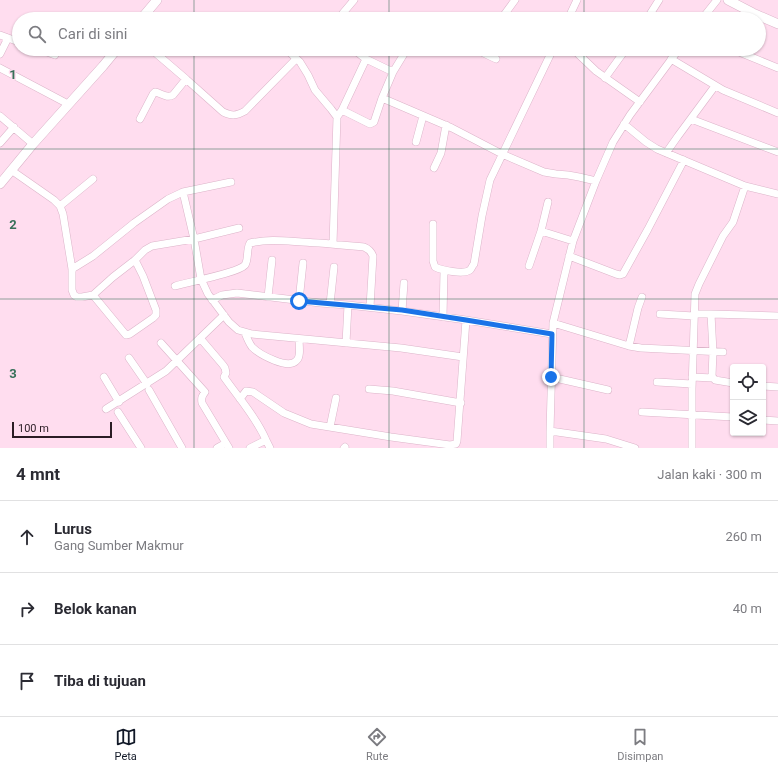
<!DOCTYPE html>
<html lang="id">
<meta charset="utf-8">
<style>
:root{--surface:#fff;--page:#f2f2f3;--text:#2b2b33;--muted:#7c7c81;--line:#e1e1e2;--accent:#111827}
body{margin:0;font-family:Roboto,sans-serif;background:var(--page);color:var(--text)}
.controls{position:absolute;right:12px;bottom:12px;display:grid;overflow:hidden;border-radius:4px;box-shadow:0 1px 3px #0004}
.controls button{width:36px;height:36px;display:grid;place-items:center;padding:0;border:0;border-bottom:1px solid var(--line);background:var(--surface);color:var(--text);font:20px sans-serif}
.scale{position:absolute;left:12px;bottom:10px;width:100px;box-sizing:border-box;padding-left:4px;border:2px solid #2b1c24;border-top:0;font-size:11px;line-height:14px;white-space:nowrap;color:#2b1c24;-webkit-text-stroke:3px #ffddef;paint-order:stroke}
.stop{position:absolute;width:12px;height:12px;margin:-9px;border:3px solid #1a73e8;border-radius:50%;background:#fff}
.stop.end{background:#1a73e8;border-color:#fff;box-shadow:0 1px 4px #0008}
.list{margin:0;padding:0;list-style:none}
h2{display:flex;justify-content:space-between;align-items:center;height:52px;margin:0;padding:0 16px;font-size:17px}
h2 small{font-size:13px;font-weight:400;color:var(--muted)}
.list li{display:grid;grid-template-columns:26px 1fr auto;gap:12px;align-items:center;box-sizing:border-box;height:72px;padding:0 16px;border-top:1px solid var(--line)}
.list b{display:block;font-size:15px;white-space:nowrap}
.list p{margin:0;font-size:13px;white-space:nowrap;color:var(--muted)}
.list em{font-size:13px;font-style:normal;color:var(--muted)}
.icon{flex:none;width:22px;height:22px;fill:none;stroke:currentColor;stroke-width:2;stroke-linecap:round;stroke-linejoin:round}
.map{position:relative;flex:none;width:778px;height:448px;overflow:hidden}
.search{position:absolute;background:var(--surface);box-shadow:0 1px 3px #0004;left:12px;right:12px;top:12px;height:44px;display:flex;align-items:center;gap:10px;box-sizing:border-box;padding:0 14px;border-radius:22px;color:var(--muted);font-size:15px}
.sheet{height:268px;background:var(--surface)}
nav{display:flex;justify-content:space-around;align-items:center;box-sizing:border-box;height:56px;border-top:1px solid var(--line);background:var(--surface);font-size:11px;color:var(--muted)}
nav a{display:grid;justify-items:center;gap:2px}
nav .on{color:var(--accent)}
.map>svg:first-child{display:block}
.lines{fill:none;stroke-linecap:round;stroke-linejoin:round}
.street-casing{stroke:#dcb4c9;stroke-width:8}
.secondary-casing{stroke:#dcb4c9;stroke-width:10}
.street{stroke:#fff;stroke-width:7}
.secondary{stroke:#fff;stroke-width:9}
.route{stroke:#1a73e8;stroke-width:5}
.grid{fill:none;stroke:#377059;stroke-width:1;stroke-opacity:0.55}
.grid-label{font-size:13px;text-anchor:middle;font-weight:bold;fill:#377059;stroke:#ffddef;stroke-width:3;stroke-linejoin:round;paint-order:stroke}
</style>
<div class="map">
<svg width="778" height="448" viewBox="0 0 778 448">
<rect width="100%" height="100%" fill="#ffddef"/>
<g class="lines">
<defs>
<path id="street" d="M338,19L354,0
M501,19L515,0
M568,19L577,0
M647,19L659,0
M702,19L717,0
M0,35L19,42
M39,49L55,55
M286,49L300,62L308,75L315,90L331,109L337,117
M353,49L366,59L393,72
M475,49L496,59
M573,49L596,71L640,102
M739,52L778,68
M0,54L8,38
M671,59L723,90L778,113
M0,68L68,104
M605,78L626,49
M186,79L223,112C232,116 236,116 245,111L296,59
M382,98L452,128L502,154L544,172L556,174L568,175L579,177L596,181
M342,110L370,124L374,122L382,98L393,72L407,49
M0,116L33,144
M140,119L153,94L155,92C161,93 167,99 173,95L186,79L151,49
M691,119L778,152
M624,124L646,142L657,149L745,186L778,194
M416,142L423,116
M0,143L14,127
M666,153L678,136L715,86
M434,168L441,153L446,125
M11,170L54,200L60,206L63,214L72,269V290L74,295L77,297H82L93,295L126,335L130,334L153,318L156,315V310L143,276L135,260
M183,192L194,239L201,279L208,294L229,322L238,330L252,334L401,348L463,357
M60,206L93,179
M433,224V261L435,267C441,270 464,275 470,270C472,268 472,266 474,264L482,216L490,180L553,49
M541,231L573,241
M333,244L337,117L342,110L366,59
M569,256L616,274L620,275L623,274L648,229L684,160
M529,266L541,231L548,202
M72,269L93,256L134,223L168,199L183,192L231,182
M175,286C188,282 238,273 245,265C249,259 246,250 250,243C268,239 285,241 302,242C323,243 343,245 364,247C369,249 371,251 373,256L370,307
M93,295L113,277L135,260L145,250L152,246L194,239L239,228
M268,297L272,260
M212,300L222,295L237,293L320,303L348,305L402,311L466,320L552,334
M299,301L303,263
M330,304L334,267
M402,311L404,283
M660,314L694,316
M694,314H711L713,352L712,376L715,380L733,383
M711,314L778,316
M443,317L444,271
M553,323L629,346L641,348L723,352
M245,333C247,338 249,343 252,347C259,354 289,371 297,360C301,356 299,345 299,339
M200,338L223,365L225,368L226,373L224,377C238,397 256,417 266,440L250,448
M161,343L205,392C202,396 201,398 202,403L229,448
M346,343L348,305
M629,346L638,308L642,297
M129,358L147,384
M104,377L119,402
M551,377L608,390
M692,377L713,378
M657,382L692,384
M763,386L778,387
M369,389L393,391L461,403
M149,390L182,448
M240,399L246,391L253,392L284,413L311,424L391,437L450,445L456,444L457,441L466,320
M106,409L166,371L224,315
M118,412L141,448
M642,412L733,417
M763,420L778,421
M330,427L336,398
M550,431L606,439L635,448
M266,440L270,448
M217,448L226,443
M344,448L345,447
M550,448V431L553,323L573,241L596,181L613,142L630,115L679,49
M692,448V389L695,294L699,284L723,236L733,222L745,186"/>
<path id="secondary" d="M728,0L753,13L778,24
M141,19L157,0
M0,184L33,144L103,66L117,49"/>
</defs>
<!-- street casing -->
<use href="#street" class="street-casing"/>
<!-- secondary casing -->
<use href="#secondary" class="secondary-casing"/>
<!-- street -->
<use href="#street" class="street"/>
<!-- secondary -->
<use href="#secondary" class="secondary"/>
</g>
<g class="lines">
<!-- route -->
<path class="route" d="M299,301L402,310L466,320L552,334L551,377"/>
</g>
<!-- grid -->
<path class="grid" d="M194,0V19M389,0V19M584,0V19M194,49V448M389,49V448M584,49V448M0,149H778M0,299H778"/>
<g class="grid-label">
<text x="13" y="79">1</text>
<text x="13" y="229">2</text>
<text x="13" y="378">3</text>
</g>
</svg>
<div class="controls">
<button><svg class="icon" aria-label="locate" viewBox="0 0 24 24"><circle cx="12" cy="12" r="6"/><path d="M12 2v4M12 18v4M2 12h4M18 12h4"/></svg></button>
<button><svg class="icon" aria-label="layers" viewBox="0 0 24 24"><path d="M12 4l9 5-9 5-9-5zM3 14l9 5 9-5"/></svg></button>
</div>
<div class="scale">100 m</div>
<div class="stop" style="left:299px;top:301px"></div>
<div class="stop end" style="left:551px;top:377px"></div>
<div class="search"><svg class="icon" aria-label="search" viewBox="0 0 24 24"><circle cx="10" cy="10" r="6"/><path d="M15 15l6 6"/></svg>Cari di sini</div>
</div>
<section class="sheet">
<h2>4 mnt<small>Jalan kaki · 300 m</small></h2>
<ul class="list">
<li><svg class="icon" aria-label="ahead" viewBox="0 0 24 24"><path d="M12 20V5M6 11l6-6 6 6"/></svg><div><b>Lurus</b><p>Gang Sumber Makmur</p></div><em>260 m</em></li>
<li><svg class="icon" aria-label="right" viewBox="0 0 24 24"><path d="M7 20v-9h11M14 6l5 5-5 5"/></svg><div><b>Belok kanan</b></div><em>40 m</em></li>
<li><svg class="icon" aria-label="arrive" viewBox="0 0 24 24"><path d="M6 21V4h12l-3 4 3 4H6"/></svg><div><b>Tiba di tujuan</b></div></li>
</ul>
</section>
<nav>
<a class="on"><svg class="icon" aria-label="map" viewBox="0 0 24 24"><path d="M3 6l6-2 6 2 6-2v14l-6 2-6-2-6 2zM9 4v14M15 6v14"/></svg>Peta</a>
<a><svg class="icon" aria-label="directions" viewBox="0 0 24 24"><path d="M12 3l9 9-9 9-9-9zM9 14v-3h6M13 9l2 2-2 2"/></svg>Rute</a>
<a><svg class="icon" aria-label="saved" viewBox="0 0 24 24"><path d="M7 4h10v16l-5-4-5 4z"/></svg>Disimpan</a>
</nav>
